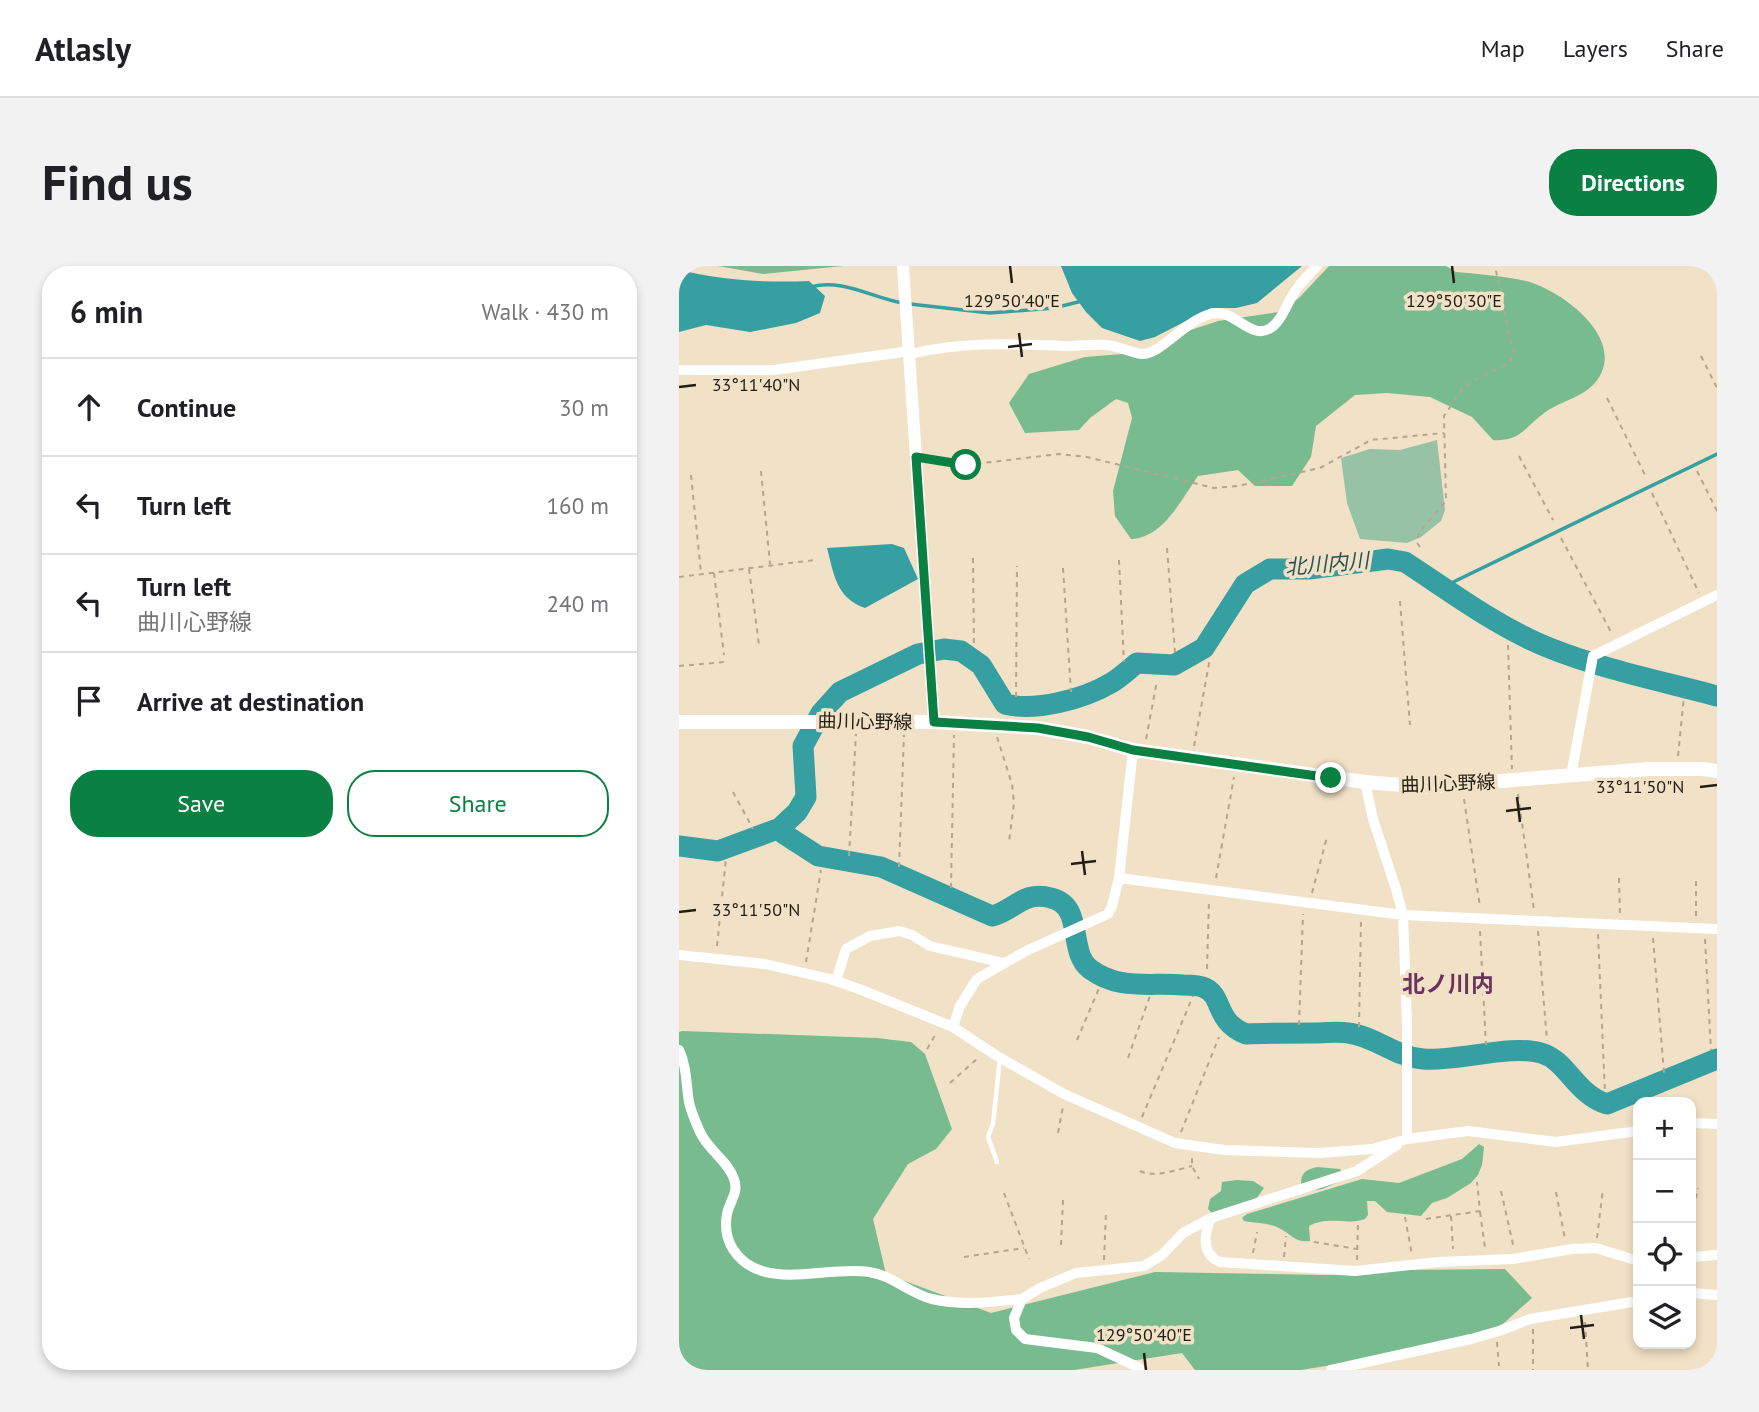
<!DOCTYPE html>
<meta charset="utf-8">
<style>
:root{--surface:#fff;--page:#f2f2f2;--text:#202124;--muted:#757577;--line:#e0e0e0;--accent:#0b8043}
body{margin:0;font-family:"PT Sans","Noto Sans JP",sans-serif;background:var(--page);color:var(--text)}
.controls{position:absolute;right:21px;bottom:21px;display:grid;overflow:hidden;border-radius:14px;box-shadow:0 4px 10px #0003}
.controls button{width:63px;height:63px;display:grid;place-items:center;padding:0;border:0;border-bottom:2px solid var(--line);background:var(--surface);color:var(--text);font:35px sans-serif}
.stop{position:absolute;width:21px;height:21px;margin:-16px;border:5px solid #0b8043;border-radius:50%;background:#fff}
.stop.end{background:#0b8043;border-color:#fff;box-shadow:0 2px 7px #0008}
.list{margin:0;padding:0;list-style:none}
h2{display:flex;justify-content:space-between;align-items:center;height:91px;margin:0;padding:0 28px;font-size:30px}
h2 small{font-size:23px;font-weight:400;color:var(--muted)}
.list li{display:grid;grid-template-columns:46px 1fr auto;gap:21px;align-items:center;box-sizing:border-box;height:98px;padding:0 28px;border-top:2px solid var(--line)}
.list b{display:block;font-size:26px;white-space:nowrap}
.list p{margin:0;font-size:23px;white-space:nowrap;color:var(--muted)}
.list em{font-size:23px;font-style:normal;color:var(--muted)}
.actions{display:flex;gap:14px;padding:21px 28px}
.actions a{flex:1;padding:16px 0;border:2px solid var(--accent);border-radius:28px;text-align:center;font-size:24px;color:var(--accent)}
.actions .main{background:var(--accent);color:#fff}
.icon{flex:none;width:38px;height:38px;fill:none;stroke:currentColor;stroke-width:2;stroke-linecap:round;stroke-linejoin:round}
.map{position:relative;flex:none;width:1038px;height:1104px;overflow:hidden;border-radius:28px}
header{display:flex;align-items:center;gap:42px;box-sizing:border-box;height:98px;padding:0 35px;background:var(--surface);border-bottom:2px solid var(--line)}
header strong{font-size:33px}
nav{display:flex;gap:38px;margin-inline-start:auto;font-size:24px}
.intro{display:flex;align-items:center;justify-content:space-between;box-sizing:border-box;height:168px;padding:0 42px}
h1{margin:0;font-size:49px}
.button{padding:18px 32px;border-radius:28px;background:var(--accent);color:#fff;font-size:24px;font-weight:700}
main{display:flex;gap:42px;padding:0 42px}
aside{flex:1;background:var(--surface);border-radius:28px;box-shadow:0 4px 10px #0003}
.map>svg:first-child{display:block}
.green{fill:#97c2a5}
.forest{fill:#77bb8f}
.water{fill:#369fa2}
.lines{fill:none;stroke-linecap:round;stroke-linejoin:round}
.stream{stroke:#369fa2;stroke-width:3.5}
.river{stroke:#369fa2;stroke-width:21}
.path{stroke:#b3a691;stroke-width:2;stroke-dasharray:5 5;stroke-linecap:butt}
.service{stroke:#fff;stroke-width:4.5}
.minor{stroke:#fff;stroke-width:10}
.tertiary{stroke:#fff;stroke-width:12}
.secondary{stroke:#fff;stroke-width:14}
.route{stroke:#0b8043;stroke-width:9}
.ticks{fill:none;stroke:#231e14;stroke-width:2.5}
.labels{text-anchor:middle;stroke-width:7;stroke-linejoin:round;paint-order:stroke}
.street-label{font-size:19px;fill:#231e14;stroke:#f1e1c7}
.water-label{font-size:21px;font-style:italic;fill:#265354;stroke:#f1e1c7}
.quarter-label{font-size:23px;font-weight:bold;fill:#6c335e;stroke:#f1e1c7}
.ticks-label{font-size:18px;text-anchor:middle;fill:#231e14;stroke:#f1e1c7;stroke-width:7;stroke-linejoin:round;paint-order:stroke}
</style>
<header>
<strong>Atlasly</strong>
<nav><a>Map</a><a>Layers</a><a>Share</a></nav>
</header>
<div class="intro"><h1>Find us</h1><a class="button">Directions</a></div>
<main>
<aside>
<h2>6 min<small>Walk · 430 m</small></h2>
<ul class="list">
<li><svg class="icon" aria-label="ahead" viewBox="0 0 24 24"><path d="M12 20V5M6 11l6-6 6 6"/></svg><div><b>Continue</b></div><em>30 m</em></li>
<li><svg class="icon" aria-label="left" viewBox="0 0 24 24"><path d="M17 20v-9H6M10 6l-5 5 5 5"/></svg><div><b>Turn left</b></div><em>160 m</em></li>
<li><svg class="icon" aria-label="left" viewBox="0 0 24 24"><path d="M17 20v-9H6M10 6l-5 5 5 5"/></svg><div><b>Turn left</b><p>曲川心野線</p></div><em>240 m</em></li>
<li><svg class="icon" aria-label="arrive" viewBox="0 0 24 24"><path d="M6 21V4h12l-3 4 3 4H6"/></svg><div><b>Arrive at destination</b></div></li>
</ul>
<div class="actions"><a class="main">Save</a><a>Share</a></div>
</aside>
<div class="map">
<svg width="1038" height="1104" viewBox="0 0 1038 1104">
<rect width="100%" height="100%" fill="#f1e1c7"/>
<!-- green -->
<path class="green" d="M758,174L766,244L762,255L742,271L728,277L681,273L668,237L662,192L691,183L721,184Z"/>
<!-- forest -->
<path class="forest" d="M39,0H164L84,8Z
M650,0H767L777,6C800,8 824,10 847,15C885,25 952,76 915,118C902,132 879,136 864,148C845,162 841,176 814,174L793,151L751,131L708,127L676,129L637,160L632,191L613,220H576L559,204L519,210C502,234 484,272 452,273L436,250L434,225L453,152L449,137L437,133L411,152L400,164L346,167L330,137L350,108L406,91L468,86L512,64L539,55L600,46L620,32Z
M3,765L198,772L232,776L246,788L273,863L257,883L229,898L194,953L207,1008L312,1047L476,1006L646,1009L724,1004L826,1003L853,1032L816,1065L728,1087L622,1104H516L503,1087L395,1104H0V766Z
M800,878L805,881L803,899L799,909L792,917L768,932L753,937L742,950L708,946L696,935H688L689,949L686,953C665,960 652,949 630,960L631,975C616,977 612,968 600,962C591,957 575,957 565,955L563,952L568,948L683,913L720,917L783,893Z
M638,901L661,903L667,913L643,923L630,925L622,918C622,906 627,904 638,901Z
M558,914L574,915L585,922L577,933L533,947L529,943L531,933L542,925L543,916Z"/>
<!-- water -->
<path class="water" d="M382,0H623L578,37L557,42H532L476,71L461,75L423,62L407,46L393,27Z
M0,4C44,14 85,17 130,15L146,30L141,47L117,57L71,66L27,59L0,66Z
M213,278L225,282L239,313L186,342C157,332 155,308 148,282Z"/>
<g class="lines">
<!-- stream -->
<path class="stream" d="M132,21C162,12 194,32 223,37
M231,38L311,47L375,42L403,35
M764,321L1038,188"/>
<!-- river -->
<path class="river" d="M101,562L105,568L139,590L202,601L313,650C335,645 344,624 372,632C406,640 388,685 411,703C441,725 470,716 504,719C511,719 520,719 526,722C545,731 535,755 567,768C590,767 614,767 637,767C647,767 659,765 669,767C696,770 716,791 744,793C779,796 831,778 862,787C888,794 896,828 928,838L1038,793
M0,580L39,585L101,562L118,546L127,531L124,480L142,447L161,426L239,388L265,383L282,385L302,399L326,438C356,446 405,433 432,417C441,412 449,404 458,397L495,399L525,382L566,318L591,303H630L709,293L726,296C772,326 817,360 868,381C922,403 982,415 1038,430"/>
<!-- path -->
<path class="path" d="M1022,90L1038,122
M928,132L966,209
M840,190L874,254
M248,193L287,199L380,188L408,191L535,222L559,220L641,202L692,174L765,167
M82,205L91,298
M1018,205L1038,245
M12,209L22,307
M973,227L1020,327
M882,272L933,368
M741,281L738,277L740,266L767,235L765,150L784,122L797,113L829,98L836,87L830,69L816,0
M488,282L496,386
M294,292L295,380
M440,294L445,396
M384,302L392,426
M70,303L80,379
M35,307L45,389
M0,311L136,294
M721,335L731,459
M829,379L833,503
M0,400L46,396
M337,431L338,300
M318,471L333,518L335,537L330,576
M467,473L478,415
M515,480L531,392
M999,490L1005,430
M54,526L74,563
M839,528L855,644
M785,533L801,641
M170,590L177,468
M220,601L225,469
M537,612L555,511
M940,612L941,649
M1017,615V652
M272,622L275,469
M633,627L648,571
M801,665L807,779
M859,665L868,775
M919,668L926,828
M974,672L985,807
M1026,673L1032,784
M38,680L47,592
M127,696L142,604
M528,703L530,634
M620,759L624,648
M680,761L682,654
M398,774L421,720
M248,783L258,766
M449,792L472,727
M271,817L299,792
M463,851L514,730
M502,866L540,771
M379,867L384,840
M513,892V900L520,913
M461,905C476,912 497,904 513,900
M822,925L835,983
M877,926L886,973
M325,927L350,993
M801,946L806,982
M772,950L774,983
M726,951L733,989
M1012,952L1019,922
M747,953L801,945L798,916
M918,972L924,923
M635,976L678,983
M382,979L384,933
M574,987L578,966
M285,991L345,982
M605,991L607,970
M425,994L427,946
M678,994L679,959
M906,1056L909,1104
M854,1063V1104
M818,1076L820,1100"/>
<!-- service -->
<path class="service" d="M318,896L309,871L314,858L321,792"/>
<!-- minor -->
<path class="minor" d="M231,88C287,75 334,78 390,80C403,80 415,78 428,79C440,80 455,88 463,88C484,88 509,50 537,47C555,45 572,73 590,63C603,56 608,36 617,24C623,15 631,8 638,0
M0,104H95L231,85
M892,510L914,390L1038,329
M686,516L694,553L717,623L724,649L728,759V873
M440,612L724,649L1038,663
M0,689L86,698L151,713L180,723L274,761L318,790L385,828L496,877L545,884L640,887L693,883L728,873L789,865L877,876L959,865
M157,715L167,683L191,670L220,665L233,669L251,680L325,697
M274,761L281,740L298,713L347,685L429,648L433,640L440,612L454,484
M0,784C8,801 7,818 10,836C12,846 17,857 21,866C29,884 49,895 55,913C60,927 51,934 48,948C43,975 58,997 83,1005C115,1015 156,1001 190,1006C213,1009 231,1028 253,1033C283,1040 314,1036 343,1033
M1012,857L1038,858
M532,952C525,968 522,988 541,996L676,1005L759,996L834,993L893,983L917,982L959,995
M1012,991L1038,989
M1012,1027L1038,1029
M461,1104L459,1101L418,1082L346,1073L337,1064L335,1052L343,1033L361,1022L397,1007L465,1000L483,989L504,967L532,952L678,905L718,879
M652,1104L792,1073L820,1065L851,1053L959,1035"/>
<!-- tertiary -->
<path class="tertiary" d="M224,0L255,456
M1036,0L1038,1"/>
<!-- secondary -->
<path class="secondary" d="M0,456H255L359,462L409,471L454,484L686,516L748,521L970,503H1023L1038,505"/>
</g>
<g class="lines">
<!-- route -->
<path class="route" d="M287,199L237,191L255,456L359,462L409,471L454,484L652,512"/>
</g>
<!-- ticks -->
<path class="ticks" d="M331,0L333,17M773,0L775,17M340,67L343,91M329,81L353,78M0,121L17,119M1021,521L1038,519M838,531L841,556M827,545L852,542M403,585L406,609M392,598L417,595M0,646L17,644M902,1049L905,1073M891,1062L915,1059M465,1087L467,1104"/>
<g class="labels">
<!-- street labels -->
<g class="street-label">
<text transform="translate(186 455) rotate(1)" y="7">曲川心野線</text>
<text transform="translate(769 517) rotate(-2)" y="7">曲川心野線</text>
</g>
<!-- water labels -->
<g class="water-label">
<text transform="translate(648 298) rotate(-5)" y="7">北川内川</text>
</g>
<!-- quarter labels -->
<g class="quarter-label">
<text x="769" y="726">北ノ川内</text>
</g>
</g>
<g class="ticks-label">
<text x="333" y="41">129°50'40"E</text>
<text x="775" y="41">129°50'30"E</text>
<text x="77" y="125">33°11'40"N</text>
<text x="961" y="527">33°11'50"N</text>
<text x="77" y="650">33°11'50"N</text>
<text x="465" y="1075">129°50'40"E</text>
</g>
</svg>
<div class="controls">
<button>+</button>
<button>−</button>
<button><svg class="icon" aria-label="locate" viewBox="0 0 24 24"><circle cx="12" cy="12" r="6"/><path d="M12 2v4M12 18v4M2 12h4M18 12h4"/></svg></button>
<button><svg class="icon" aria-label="layers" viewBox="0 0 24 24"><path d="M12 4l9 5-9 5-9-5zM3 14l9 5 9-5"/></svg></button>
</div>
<div class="stop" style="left:287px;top:199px"></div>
<div class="stop end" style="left:652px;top:512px"></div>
</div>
</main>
